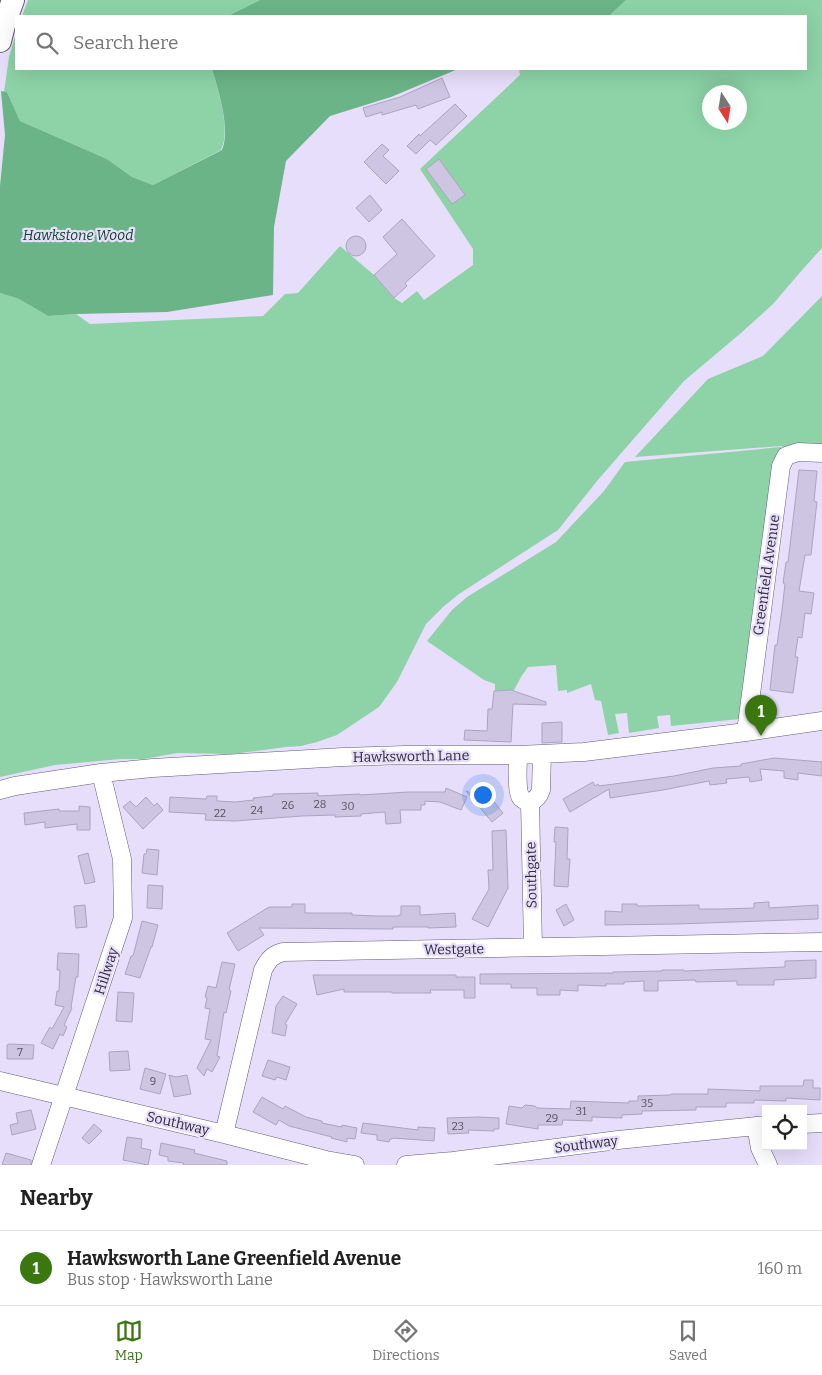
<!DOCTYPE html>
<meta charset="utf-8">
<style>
:root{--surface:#fff;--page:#f2f2f2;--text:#222;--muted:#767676;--line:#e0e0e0;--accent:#3a770f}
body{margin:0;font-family:Bitter,serif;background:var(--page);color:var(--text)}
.controls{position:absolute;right:15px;bottom:15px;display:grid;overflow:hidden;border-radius:0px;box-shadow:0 5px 20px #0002}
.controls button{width:45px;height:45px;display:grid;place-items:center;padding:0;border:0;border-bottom:1px solid var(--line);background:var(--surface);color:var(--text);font:25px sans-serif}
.compass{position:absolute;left:702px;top:85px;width:45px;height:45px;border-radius:50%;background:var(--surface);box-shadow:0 5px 20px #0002;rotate:168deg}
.you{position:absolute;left:482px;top:794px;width:18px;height:18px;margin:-12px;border:4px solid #fff;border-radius:50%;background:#1a73e8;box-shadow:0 0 0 8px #1a73e833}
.badge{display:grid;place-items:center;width:32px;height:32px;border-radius:50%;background:var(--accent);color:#fff;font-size:16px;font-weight:700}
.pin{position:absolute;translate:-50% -41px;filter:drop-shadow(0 1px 2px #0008)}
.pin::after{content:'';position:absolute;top:26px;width:18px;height:15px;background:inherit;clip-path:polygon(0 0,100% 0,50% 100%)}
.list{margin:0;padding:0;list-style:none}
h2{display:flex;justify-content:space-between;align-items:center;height:65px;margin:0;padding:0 20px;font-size:21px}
h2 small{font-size:16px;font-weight:400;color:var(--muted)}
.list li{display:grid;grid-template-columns:32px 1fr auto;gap:15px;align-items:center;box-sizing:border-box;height:75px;padding:0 20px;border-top:1px solid var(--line)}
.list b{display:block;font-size:19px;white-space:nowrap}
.list p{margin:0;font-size:16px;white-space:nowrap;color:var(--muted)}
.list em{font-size:16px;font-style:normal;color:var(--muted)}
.icon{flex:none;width:28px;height:28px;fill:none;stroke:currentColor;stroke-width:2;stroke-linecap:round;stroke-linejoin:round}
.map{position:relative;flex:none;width:822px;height:1165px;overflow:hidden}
.search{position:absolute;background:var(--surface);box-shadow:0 5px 20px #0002;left:15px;right:15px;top:15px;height:55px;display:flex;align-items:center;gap:12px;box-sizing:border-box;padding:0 18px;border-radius:0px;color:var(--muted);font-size:19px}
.sheet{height:140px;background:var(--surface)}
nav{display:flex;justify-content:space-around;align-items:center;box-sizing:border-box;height:70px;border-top:1px solid var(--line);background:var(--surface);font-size:14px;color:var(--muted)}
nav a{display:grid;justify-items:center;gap:2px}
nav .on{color:var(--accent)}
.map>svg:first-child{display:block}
.green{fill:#8dd3a7;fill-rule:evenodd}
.forest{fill:#6bb487}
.building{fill:#cdc5e1;stroke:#aca4bf}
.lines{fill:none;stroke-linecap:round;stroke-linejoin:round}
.minor-casing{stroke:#625b73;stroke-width:19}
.major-casing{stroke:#625b73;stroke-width:24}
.minor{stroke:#fff;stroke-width:18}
.major{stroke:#fff;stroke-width:22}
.labels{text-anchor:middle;stroke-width:4.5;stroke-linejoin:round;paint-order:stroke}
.number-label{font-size:11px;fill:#565262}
.park-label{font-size:14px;font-style:italic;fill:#0c4528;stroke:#e7defb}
.street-label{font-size:14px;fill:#2f2c37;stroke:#e7defb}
</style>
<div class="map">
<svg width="822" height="1165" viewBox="0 0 822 1165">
<rect width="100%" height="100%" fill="#e7defb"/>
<!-- green -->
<path class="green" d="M28,0H260L228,16H22Z
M626,0H822V248L803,269L773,304L741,333L684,381L597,481L558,530L459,594L443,607L426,624L397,682L379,707L337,735L317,742L301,746L286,747L232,754L177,753L144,759H121L55,765L0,777V293L19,299L48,316L76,314L90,324L263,316L285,294L298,293L340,246L374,275L394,298L402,303L417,291L424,300L473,265V249L420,169L520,75L519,69H806V16H609ZM710,92H740V122H710Z
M16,33V69H212C218,90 231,129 221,150L153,185L132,177L107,159L20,121L7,92H4L9,57Z
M822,296V448L783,447L782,446L635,457L708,379L763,356Z
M781,447L745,698L740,719L671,726L670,715L657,716L659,728L629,733L627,713L615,714L619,733L608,735L601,701L595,700L591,684L567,693V690L558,691L556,665L528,667L521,677L514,690L495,691V684L484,680L427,641L452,610L467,597L556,542L604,491L625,462Z"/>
<!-- forest -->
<path class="forest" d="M260,0H626L609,16H228Z
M212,69H458L391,97L330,116L286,161L274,227L273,295L167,312L76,314L48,316L19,299L0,293V186L5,135L1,91L7,92L20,121L107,159L132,177L153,185L222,150C231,129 218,89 212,69Z"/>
<!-- building -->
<path class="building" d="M442,78L450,97L418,109L416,105L382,115V112L366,117L363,108L400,97Z
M455,104L467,116L436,145L430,140L416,154L407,146L419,134L420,136Z
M382,144L389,150L383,156L399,171L386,184L364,162Z
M439,159L465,195L452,204L426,169Z
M370,195L382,210L369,222L356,208Z
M402,219L435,256L405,283L407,286L394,298L374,275L397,254L383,237Z
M346 246a10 10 0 1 1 20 0a10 10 0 1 1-20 0Z
M799,470L817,471L814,501L817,502L811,555H805L799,591L814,593L811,614L805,613L802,638L798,637L795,657H798L793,693L770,690L775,645H777L782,610L785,584L783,583L786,562H788Z
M511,690L546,702V705L513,704L511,742L464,740L465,730L487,731L488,709H492L494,691Z
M562,722V742L542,743V723Z
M774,758L822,762V776L798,773V780L784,778V771L760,769L762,780L750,782L749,777L726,779L727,783L710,785L709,781L663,790L610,798L609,789L570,812L563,799L593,782L595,786L598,784L599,786L674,776L713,768L741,766V764Z
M446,788L467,797L461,810L440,802L425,801V805H421V810H400L401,823L386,824L385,812L361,814V816L335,817V815L302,816L235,821L205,820L206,814L169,812L170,797L206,799L207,796H217V801L235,802L254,800L253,798L273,796V794L318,793V796L360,794V795L408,792H445Z
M466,791L482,797L487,793L503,813L492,822Z
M146,797L154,806L157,803L163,810L143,829L123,807L130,801L136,807Z
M79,806L90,807V830H77V824L45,828V822L25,825L24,813L59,809V811H79Z
M555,827L568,828L567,859H570L568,887L554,886L556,842H554Z
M506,830L508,888L488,927L472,919L489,889L488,870H493L492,831Z
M147,849L159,850L157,875L142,873L144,854H146Z
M88,853L95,882L85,884L78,856Z
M148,885L163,886L162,909L147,908Z
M769,902V908L818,905V919L677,924L605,925V911L622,912V904H637V906L699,905V909H721L754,908V903Z
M292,904H305V913H352V915L378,916H399V915H401V906H420V915L455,913L456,927L428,928V927H393V929L259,928L264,935L238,951L227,933L269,907H292Z
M566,904L574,920L564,926L556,910Z
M85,905L87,927L76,928L74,906Z
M142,921L158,925L152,947H151L140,978L125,974L131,956H133Z
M58,953L79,954L78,977H76L71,1007L72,1008L64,1025L67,1027L63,1036L60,1034L53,1049L41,1043L50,1027L52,1029L64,1007L55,1005L57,991H59L60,970H57Z
M816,960V978L774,980V985H737V981L696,982L695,980L658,981V991H644V981L624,982V984H606V986L578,985V991L560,990V995H537V988H511V984H480V974L613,973V972L662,971V970H684V971L785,967V961Z
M222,962L235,964L229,990L231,991L226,1013L224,1012L217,1056L220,1057L212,1072L207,1069L204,1076L197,1068L211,1040L205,1039L210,1009L205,1008L207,998L205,997L208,986L216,988Z
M313,975H456V977H475V998H464V990H430L431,993H392V992H344V989L317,995Z
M118,992L134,993L132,1022L116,1021Z
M283,996L297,1004L285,1024L287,1025L285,1036L272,1033L276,1006Z
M9,1044L34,1045L33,1059H7V1045Z
M128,1051L130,1070L110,1071L109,1052Z
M268,1060L290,1067L286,1080L277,1077L275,1080L262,1076Z
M145,1068L166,1074L160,1094L140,1089Z
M169,1075L176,1077L187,1075L191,1094L174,1097Z
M804,1080H813V1088H820V1100L786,1098V1101L754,1100V1103H726V1107H696V1110L642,1111V1114L622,1115V1118L592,1117V1121L563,1120L562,1125H538V1129L506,1124L509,1106L522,1108L525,1105L535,1106L537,1108L570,1109L571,1101L629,1103V1101H638V1096L670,1095L671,1094H708V1089L760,1091V1086H803Z
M262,1097L283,1109L285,1106L306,1117L322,1121V1123L342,1127V1125L357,1128L355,1139L347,1138V1142L331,1138L332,1137L289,1126L279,1120L276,1125L253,1112Z
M31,1110L36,1129L12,1135L10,1125L18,1123L16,1113Z
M479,1117L499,1118V1129H494V1131L468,1130L469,1133L448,1134L447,1118Z
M363,1123L418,1130V1127L435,1128L434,1141L393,1138L392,1139H390L389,1142L377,1140V1135L361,1133Z
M94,1124L102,1131L89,1144L82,1138Z
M127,1137L142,1139L141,1148L151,1150L148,1165L123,1160Z
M161,1143L195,1150L194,1153L227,1161V1165H183L184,1163L168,1161V1157L159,1155Z
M6,1153L31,1160V1165H2Z"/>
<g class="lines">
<defs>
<path id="minor" d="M746,732L781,466L786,456L798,452L822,453
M518,755C518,765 516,787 520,796C522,800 526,801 530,802C536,800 539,796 541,790L542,754
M0,790L15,786L101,773L153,768L343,757L405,755H518L584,752L746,732L822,721
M530,802L533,947
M0,1081L224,1134L326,1160L355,1165
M803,1124L822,1123
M756,1126L760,1148L768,1165
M224,1134L263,970C268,960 272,955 283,952L822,942
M41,1165L123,918L122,859L101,773
M406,1165L453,1161L618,1140L766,1125"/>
<path id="major" d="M0,41L4,25L13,0"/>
</defs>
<!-- minor casing -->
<use href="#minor" class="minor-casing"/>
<!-- major casing -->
<use href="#major" class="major-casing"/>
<!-- minor -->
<use href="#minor" class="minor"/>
<!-- major -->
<use href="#major" class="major"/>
</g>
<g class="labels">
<!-- number labels -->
<g class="number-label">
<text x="320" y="808">28</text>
<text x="288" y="809">26</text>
<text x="348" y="810">30</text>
<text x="257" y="814">24</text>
<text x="220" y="817">22</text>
<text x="20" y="1056">7</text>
<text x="153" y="1085">9</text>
<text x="647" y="1107">35</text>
<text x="581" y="1115">31</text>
<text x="552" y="1122">29</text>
<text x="458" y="1130">23</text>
</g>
<!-- park labels -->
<g class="park-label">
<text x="78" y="240">Hawkstone Wood</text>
</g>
<!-- street labels -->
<g class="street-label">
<text transform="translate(766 575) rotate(-82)" y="5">Greenfield Avenue</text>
<text transform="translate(411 756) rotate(-1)" y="5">Hawksworth Lane</text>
<text transform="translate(531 875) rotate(-91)" y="5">Southgate</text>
<text transform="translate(454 949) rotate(-1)" y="5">Westgate</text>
<text transform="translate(106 971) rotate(-72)" y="5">Hillway</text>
<text transform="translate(178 1123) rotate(13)" y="5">Southway</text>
<text transform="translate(586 1144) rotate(-7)" y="5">Southway</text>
</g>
</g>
</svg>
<div class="controls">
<button><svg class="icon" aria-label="locate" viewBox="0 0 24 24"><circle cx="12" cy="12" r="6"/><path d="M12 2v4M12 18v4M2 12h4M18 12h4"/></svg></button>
</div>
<svg class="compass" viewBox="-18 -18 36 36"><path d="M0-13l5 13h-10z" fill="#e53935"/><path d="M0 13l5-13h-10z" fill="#767676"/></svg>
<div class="you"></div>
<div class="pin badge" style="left:761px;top:736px">1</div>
<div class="search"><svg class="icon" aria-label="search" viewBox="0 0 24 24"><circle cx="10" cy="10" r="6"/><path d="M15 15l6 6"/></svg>Search here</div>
</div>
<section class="sheet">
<h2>Nearby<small></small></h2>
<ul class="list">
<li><span class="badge">1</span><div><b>Hawksworth Lane Greenfield Avenue</b><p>Bus stop · Hawksworth Lane</p></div><em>160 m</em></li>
</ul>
</section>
<nav>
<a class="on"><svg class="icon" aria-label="map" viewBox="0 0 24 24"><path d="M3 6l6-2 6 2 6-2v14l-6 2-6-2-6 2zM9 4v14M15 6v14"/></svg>Map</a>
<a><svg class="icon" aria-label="directions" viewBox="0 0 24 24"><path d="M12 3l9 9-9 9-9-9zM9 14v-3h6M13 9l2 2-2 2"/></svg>Directions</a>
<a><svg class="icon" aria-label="saved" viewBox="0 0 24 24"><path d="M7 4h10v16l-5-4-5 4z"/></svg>Saved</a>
</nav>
